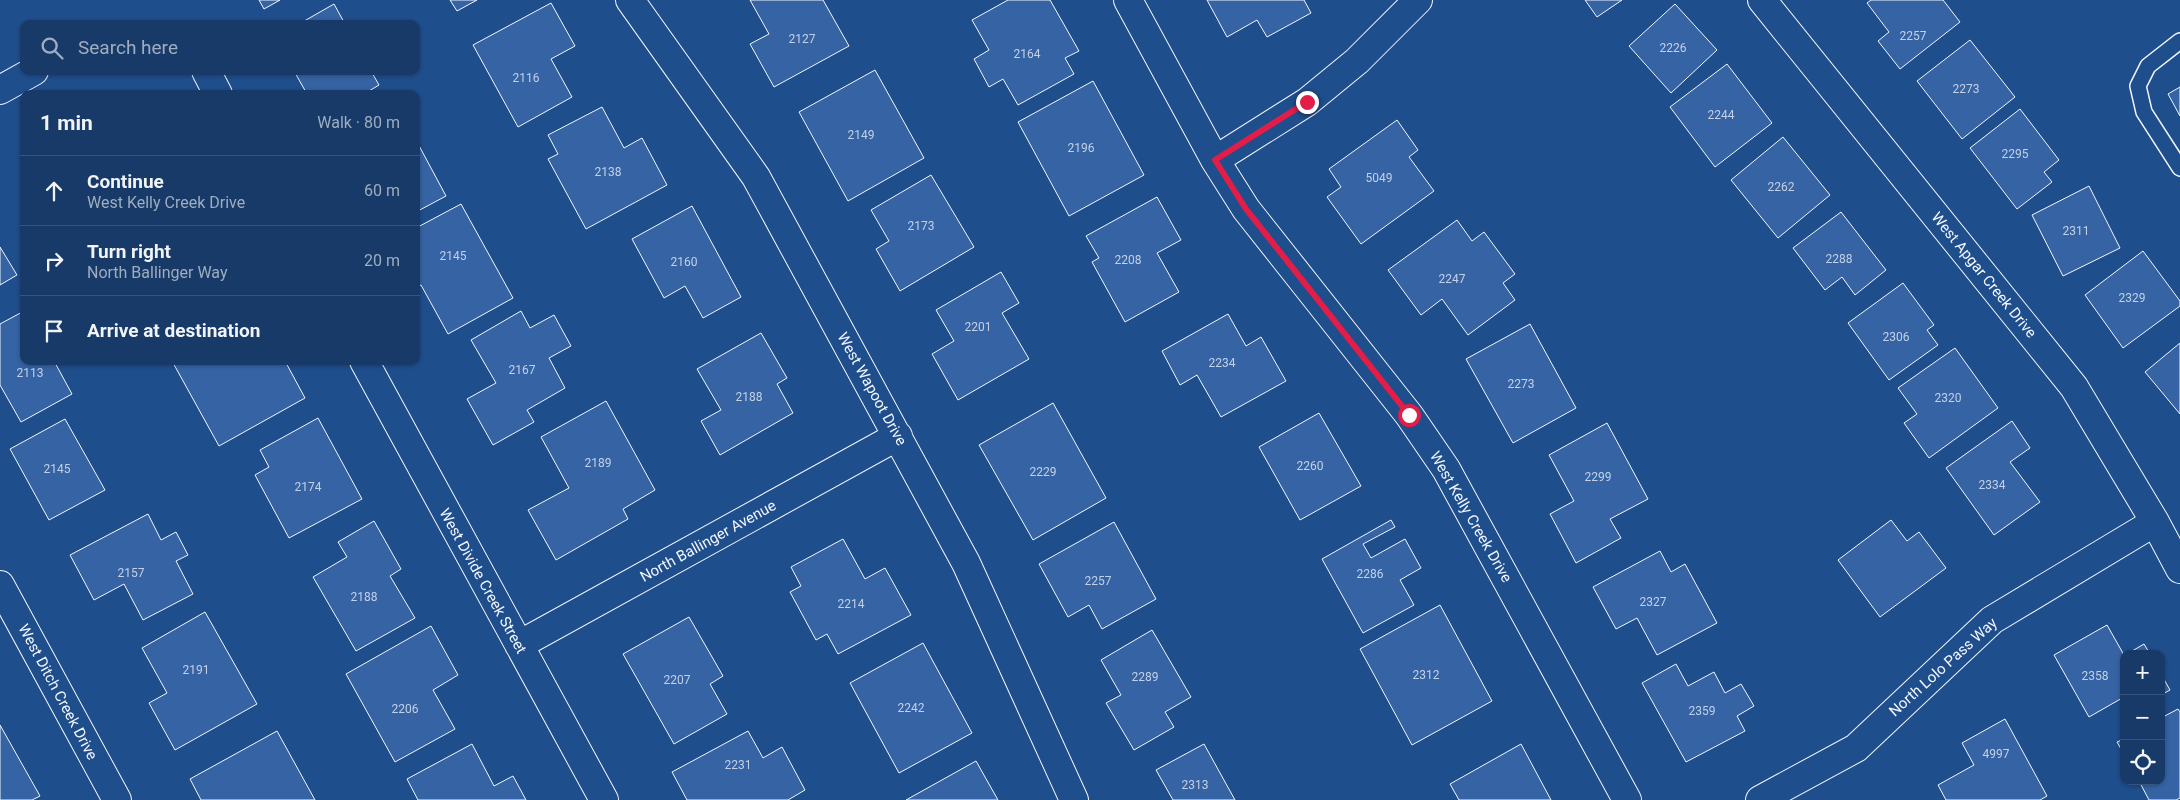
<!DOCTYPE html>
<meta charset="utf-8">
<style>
:root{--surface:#173a69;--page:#244571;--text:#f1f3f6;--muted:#9eadc0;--line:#36547d}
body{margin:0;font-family:Roboto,sans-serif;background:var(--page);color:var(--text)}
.controls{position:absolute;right:15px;bottom:15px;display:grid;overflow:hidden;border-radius:10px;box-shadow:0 1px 4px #0004}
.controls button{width:45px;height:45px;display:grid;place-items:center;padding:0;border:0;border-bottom:1px solid var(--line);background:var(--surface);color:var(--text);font:25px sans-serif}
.stop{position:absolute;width:15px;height:15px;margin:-11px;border:4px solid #e11d48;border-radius:50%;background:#fff}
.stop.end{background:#e11d48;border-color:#fff;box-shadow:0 1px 5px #0008}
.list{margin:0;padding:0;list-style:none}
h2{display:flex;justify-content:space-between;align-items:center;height:65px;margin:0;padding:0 20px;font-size:21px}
h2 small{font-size:16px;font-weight:400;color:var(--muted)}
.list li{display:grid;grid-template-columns:32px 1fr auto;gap:15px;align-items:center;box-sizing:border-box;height:70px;padding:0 20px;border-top:1px solid var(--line)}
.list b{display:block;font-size:19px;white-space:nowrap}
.list p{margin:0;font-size:16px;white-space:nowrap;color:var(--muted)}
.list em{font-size:16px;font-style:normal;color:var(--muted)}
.icon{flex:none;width:28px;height:28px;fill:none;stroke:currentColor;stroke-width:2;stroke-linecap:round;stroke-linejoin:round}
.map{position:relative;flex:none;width:2180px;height:800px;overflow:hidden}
.search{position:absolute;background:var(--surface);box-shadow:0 1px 4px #0004;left:20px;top:20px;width:400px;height:55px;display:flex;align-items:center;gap:12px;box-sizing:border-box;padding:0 18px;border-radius:10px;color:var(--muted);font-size:19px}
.panel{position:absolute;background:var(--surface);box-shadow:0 1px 4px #0004;left:20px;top:90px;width:400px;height:275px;border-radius:10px}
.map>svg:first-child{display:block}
.building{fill:#3563a3;stroke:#f2f6ff}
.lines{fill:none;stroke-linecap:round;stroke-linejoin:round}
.lane-casing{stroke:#f2f6ff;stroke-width:18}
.street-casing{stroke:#f2f6ff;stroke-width:30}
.lane{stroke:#1f4e8c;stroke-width:15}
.street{stroke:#1f4e8c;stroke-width:28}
.route{stroke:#e11d48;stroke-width:6}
.labels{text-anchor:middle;stroke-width:4;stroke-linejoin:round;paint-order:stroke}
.number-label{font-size:12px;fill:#c3d1e8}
.street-label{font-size:15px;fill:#f2f6ff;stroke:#1f4e8c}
</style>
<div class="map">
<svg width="2180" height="800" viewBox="0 0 2180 800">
<rect width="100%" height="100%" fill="#1f4e8c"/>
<!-- building -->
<path class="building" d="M259,0H280L264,9Z
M450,0H477L457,11Z
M750,0H823L849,46L774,87L750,44L769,34Z
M1008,0H1050L1079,51L1065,58L1074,74L1018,105L1003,79L989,87L974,59L989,50L972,20Z
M1207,0H1304L1311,13L1267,37L1257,20L1227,37Z
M1585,0H1622L1597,17Z
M1871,0H1943L1960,22L1900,69L1878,41L1889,32L1867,3Z
M551,3L575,46L551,59L572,97L518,127L473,45Z
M334,4L345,24H299Z
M1675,4L1717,50L1671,93L1629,46Z
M1970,40L2015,97L1962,139L1917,81Z
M1727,64L1772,123L1715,167L1670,107Z
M875,70L924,158L848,201L799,112Z
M294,71H371L379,85L364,94H307Z
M1093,81L1144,175L1069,216L1018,122Z
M2180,87V116L2168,94Z
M602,107L624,148L642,138L667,185L586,229L548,159L558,154L548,135Z
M2020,109L2059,160L2044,172L2052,182L2017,209L1970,148Z
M1397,120L1418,150L1409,157L1434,191L1361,244L1327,197L1341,187L1329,169Z
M1783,137L1830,195L1778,238L1731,180Z
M416,140L446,196L416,212Z
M931,175L974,247L900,291L876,249L889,241L871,210Z
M2089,186L2120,248L2063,276L2032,215Z
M1157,197L1181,240L1157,253L1179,292L1125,322L1092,262L1099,258L1086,236Z
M461,204L513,298L448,334L421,285L416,287V228Z
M692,206L741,297L703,318L685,286L664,298L632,239Z
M1841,212L1886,270L1855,295L1842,277L1825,290L1793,248Z
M1457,220L1472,241L1484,232L1515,274L1503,283L1515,300L1468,335L1442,299L1421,315L1388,270Z
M0,247L17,275L0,285Z
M2143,251L2180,301V306L2123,348L2085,295Z
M1001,272L1019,303L1002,313L1029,359L958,400L932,354L954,341L936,310Z
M1903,283L1934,325L1927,330L1938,345L1889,380L1848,323Z
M24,311V361H54L72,394L21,422L0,385V324Z
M521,311L530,328L554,315L571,346L549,358L565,388L527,410L534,422L493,445L467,399L496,383L471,340Z
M1228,314L1246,346L1261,337L1286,381L1221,417L1197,375L1180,385L1162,351Z
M1530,324L1576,408L1513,443L1466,359Z
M761,333L787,378L777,384L793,413L720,455L701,421L721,410L697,369Z
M2180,343V414L2145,372Z
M1955,348L1998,408L1929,458L1904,423L1917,414L1898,388Z
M172,361H285L305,398L219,446Z
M606,401L655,490L623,509L628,519L556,560L528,510L569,488L541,437Z
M1053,403L1106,498L1033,540L979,445Z
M1319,413L1361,486L1300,520L1259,447Z
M318,418L362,499L289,538L255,475L269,467L260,450Z
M65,419L105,490L49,520L10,449Z
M2012,421L2030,448L2010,462L2040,502L1994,535L1946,468Z
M1607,423L1648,499L1610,519L1621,538L1576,563L1550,514L1574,501L1549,455Z
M148,514L161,540L176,532L188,555L176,561L193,594L143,620L124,584L94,600L70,555Z
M1391,520L1395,527L1363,544L1371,558L1405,539L1421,568L1400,580L1414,605L1363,633L1322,559Z
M1891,520L1907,541L1919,532L1946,568L1880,617L1838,560Z
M374,521L401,569L390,576L415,618L356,651L313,577L347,557L338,542Z
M1114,522L1156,599L1102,629L1089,605L1068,617L1039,564Z
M843,539L865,579L885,568L911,615L838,654L827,634L816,640L790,592L801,586L791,567Z
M1660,551L1671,572L1685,564L1717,623L1657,655L1637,618L1616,629L1593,587Z
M1440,605L1492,701L1412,745L1360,649Z
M205,612L257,704L175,750L149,703L167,693L142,648Z
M689,617L723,676L710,684L727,714L674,744L623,654Z
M2107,625L2124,655V697L2089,717L2054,655Z
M431,626L458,675L433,690L455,729L395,762L346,674Z
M1152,630L1191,697L1165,712L1174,727L1134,750L1106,703L1121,695L1101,660Z
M923,643L972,733L899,773L850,683Z
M2144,644L2150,654H2127Z
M1676,664L1688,686L1714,672L1725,693L1741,684L1754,706L1737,716L1745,731L1686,762L1642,683Z
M2161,674L2170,690L2161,695Z
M2178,709L2180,712V798L2176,800H2149L2139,781H2161V718Z
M2005,719L2047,796L2040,800H1946L1938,785L1974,765L1962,743Z
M0,725L40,796L32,800H0Z
M277,731L315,800H201L190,779Z
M748,731L763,758L782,747L805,790L788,800H687L672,772Z
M2124,739V754L2117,742Z
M472,744L494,786L513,776L526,800H418L407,779Z
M1204,744L1235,800H1173L1156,770Z
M1521,744L1551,800H1459L1450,784Z
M976,761L998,800H906Z"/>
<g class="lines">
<defs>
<path id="lane" d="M2180,41L2148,66L2138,86L2144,112L2180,168"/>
<path id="street" d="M630,0L756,177L966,563L1074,800
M1128,0L1215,160L1246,209L1409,415L1446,469L1627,800
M1762,0L2074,387L2155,522L2180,569
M206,71L218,94
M0,90L34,71
M1215,160L1307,102L1357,61L1418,0
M364,361L604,800
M0,585L117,800
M519,645L898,436
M1760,800L1856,748L1992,620L2155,522"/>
</defs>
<!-- lane casing -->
<use href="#lane" class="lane-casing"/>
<!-- street casing -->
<use href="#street" class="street-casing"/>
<!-- lane -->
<use href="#lane" class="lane"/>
<!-- street -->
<use href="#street" class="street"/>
</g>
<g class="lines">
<!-- route -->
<path class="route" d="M1307,102L1215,160L1246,209L1409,415"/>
</g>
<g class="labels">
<!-- number labels -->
<g class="number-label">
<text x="1913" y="40">2257</text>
<text x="802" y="43">2127</text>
<text x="1673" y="52">2226</text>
<text x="1027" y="58">2164</text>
<text x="526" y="82">2116</text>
<text x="1966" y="93">2273</text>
<text x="1721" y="119">2244</text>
<text x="861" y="139">2149</text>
<text x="1081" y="152">2196</text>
<text x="2015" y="158">2295</text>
<text x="608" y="176">2138</text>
<text x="1379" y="182">5049</text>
<text x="1781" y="191">2262</text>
<text x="921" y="230">2173</text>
<text x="2076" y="235">2311</text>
<text x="453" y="260">2145</text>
<text x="1839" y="263">2288</text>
<text x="1128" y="264">2208</text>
<text x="684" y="266">2160</text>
<text x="1452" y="283">2247</text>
<text x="2132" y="302">2329</text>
<text x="978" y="331">2201</text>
<text x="1896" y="341">2306</text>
<text x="1222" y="367">2234</text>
<text x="522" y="374">2167</text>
<text x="30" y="377">2113</text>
<text x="1521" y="388">2273</text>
<text x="749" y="401">2188</text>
<text x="1948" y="402">2320</text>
<text x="598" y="467">2189</text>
<text x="1310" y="470">2260</text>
<text x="57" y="473">2145</text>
<text x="1043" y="476">2229</text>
<text x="1598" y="481">2299</text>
<text x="1992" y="489">2334</text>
<text x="308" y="491">2174</text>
<text x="131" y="577">2157</text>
<text x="1370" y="578">2286</text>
<text x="1098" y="585">2257</text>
<text x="364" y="601">2188</text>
<text x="1653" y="606">2327</text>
<text x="851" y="608">2214</text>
<text x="196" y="674">2191</text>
<text x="1426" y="679">2312</text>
<text x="2095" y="680">2358</text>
<text x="1145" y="681">2289</text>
<text x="677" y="684">2207</text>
<text x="911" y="712">2242</text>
<text x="405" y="713">2206</text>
<text x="1702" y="715">2359</text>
<text x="1996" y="758">4997</text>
<text x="738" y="769">2231</text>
<text x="1195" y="789">2313</text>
</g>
<!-- street labels -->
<g class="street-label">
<text transform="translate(1984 275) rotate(51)" y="5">West Apgar Creek Drive</text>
<text transform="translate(872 389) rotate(61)" y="5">West Wapoot Drive</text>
<text transform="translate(1471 517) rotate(60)" y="5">West Kelly Creek Drive</text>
<text transform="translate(708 541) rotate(-29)" y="5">North Ballinger Avenue</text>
<text transform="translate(483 581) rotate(61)" y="5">West Divide Creek Street</text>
<text transform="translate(1943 667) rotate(-42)" y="5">North Lolo Pass Way</text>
<text transform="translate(58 692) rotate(62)" y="5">West Ditch Creek Drive</text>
</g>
</g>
</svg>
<div class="controls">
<button>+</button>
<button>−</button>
<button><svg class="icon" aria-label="locate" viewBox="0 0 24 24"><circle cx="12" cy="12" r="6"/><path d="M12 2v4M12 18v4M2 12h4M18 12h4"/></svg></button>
</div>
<div class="stop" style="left:1409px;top:415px"></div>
<div class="stop end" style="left:1307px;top:102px"></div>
<div class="search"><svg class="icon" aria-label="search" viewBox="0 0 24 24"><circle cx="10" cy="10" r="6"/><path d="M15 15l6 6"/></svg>Search here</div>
<section class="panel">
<h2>1 min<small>Walk · 80 m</small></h2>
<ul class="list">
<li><svg class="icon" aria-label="ahead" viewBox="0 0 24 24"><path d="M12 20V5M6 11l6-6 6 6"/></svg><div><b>Continue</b><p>West Kelly Creek Drive</p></div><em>60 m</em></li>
<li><svg class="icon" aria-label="right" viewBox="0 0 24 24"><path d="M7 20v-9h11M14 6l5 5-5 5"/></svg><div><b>Turn right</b><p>North Ballinger Way</p></div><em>20 m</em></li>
<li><svg class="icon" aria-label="arrive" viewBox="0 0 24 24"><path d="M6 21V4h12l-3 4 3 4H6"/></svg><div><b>Arrive at destination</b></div></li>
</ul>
</section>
</div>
